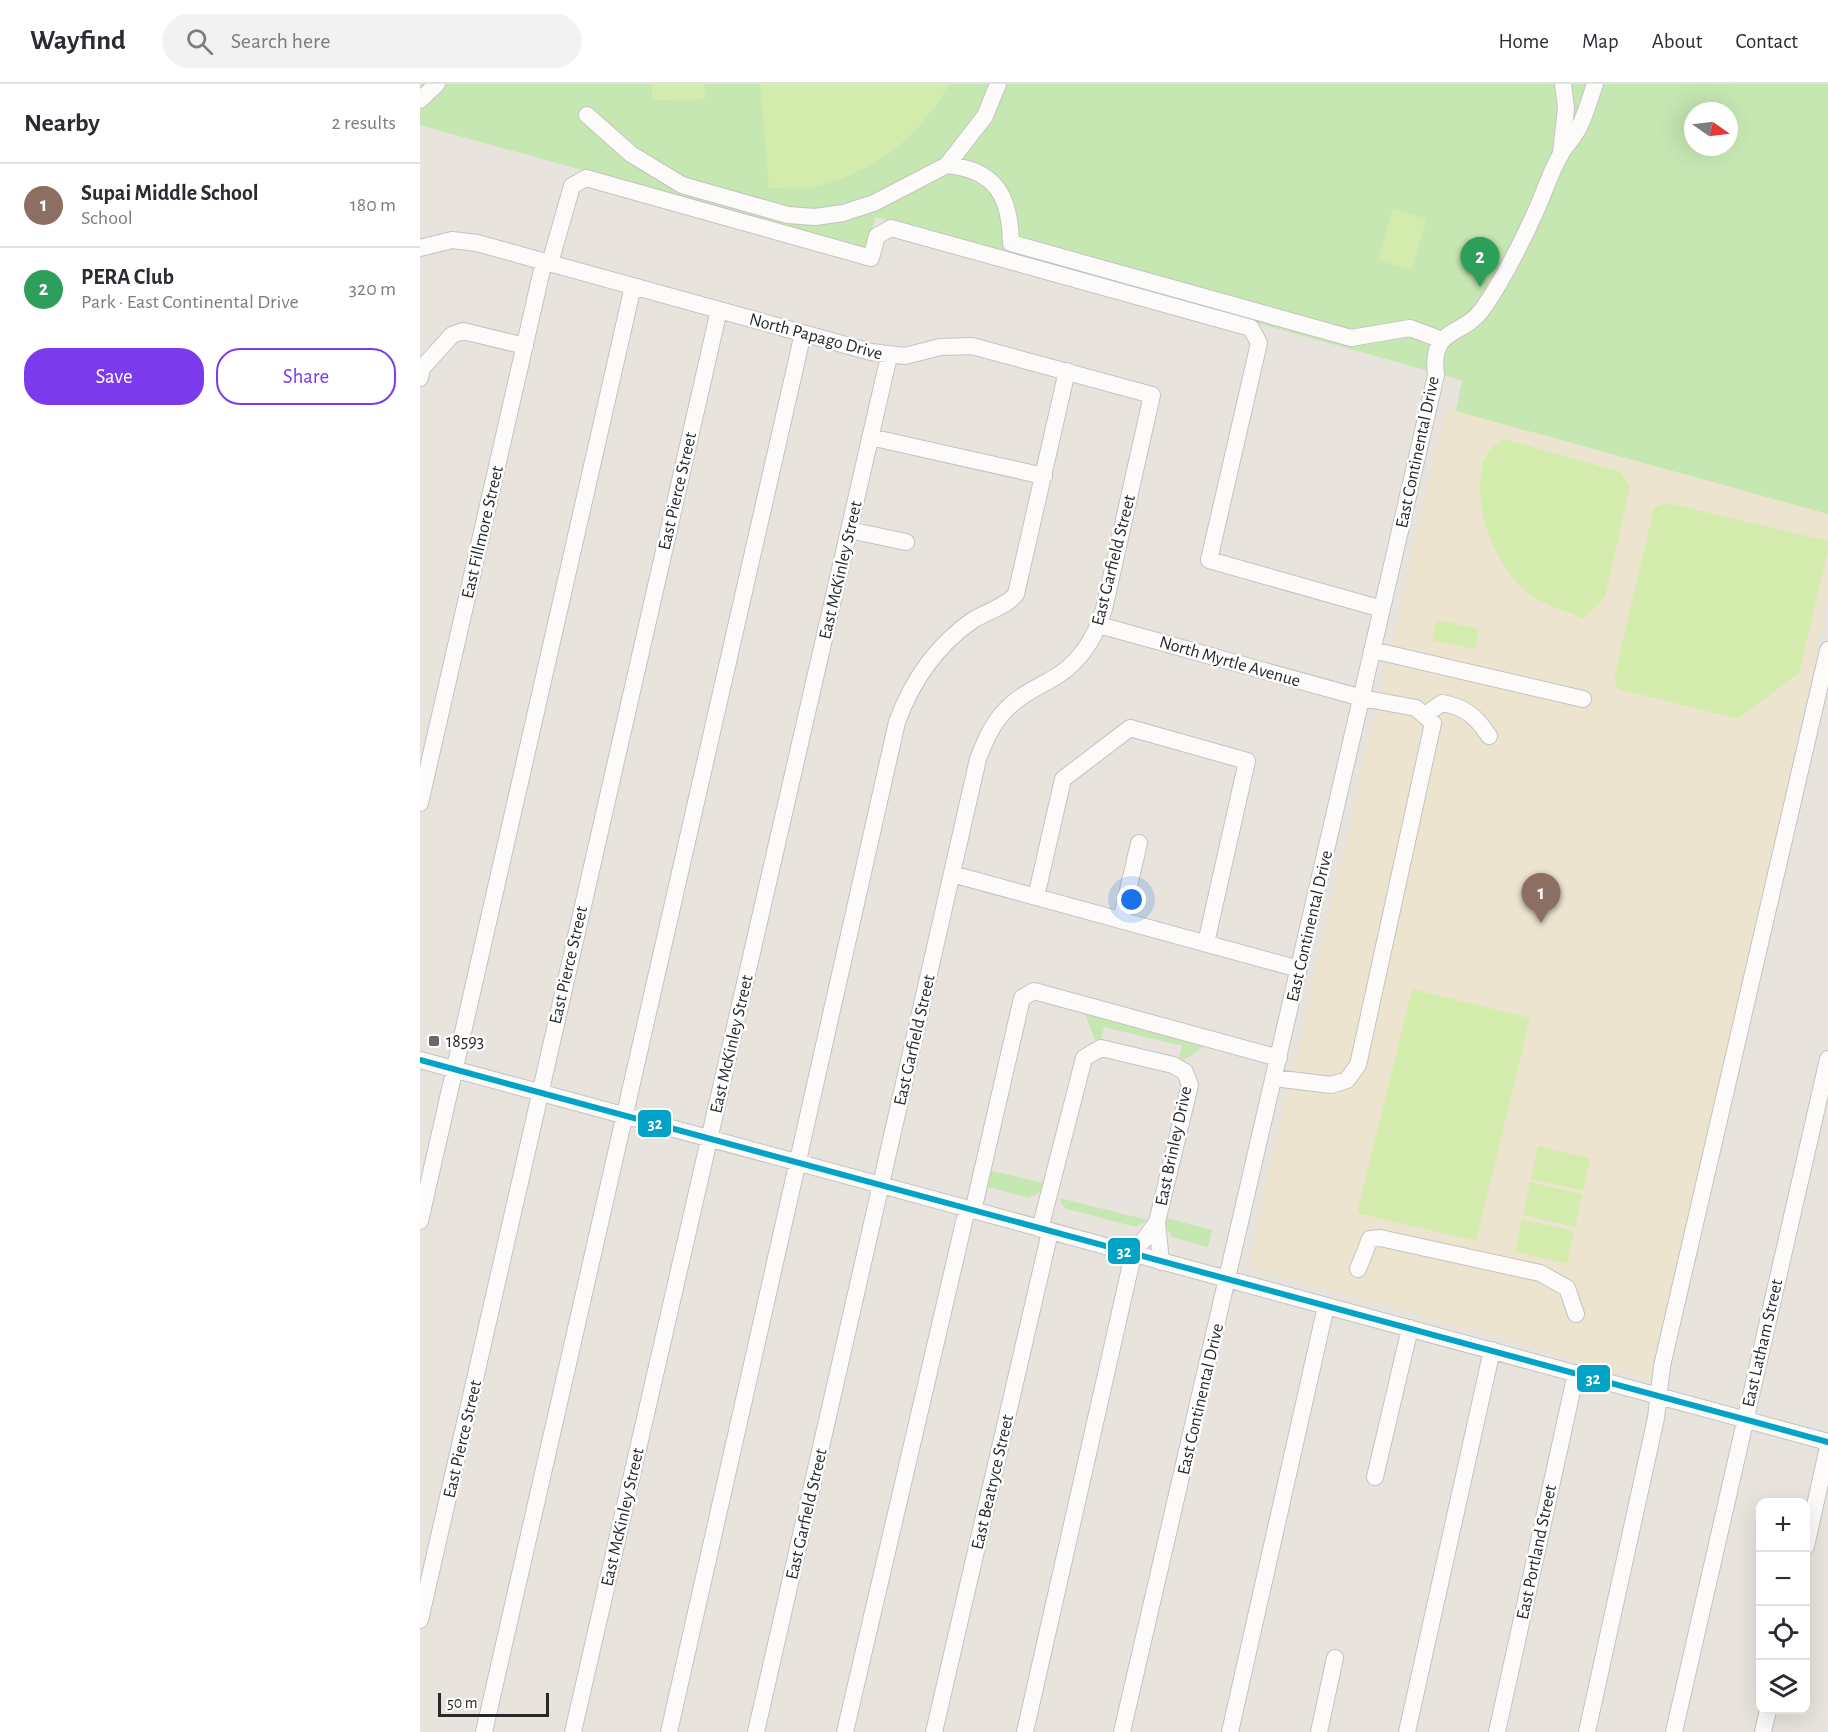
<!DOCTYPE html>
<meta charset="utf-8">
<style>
:root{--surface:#fff;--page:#f2f2f3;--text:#2b2b33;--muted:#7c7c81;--line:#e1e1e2;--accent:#7c3aed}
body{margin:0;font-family:"Alegreya Sans",sans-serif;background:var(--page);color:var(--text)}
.controls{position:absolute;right:18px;bottom:18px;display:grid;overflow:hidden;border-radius:12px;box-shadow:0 6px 24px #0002}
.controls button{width:54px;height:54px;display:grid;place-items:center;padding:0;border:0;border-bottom:2px solid var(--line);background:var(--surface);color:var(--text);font:30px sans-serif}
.compass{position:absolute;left:1264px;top:18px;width:54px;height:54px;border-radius:50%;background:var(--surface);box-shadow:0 6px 24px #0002;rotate:104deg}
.scale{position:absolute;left:18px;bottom:15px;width:111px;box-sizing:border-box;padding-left:6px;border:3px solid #282828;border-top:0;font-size:16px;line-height:21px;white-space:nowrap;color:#282828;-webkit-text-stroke:4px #fff;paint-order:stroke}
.you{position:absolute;left:712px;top:816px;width:21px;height:21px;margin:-15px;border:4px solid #fff;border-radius:50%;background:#1a73e8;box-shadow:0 0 0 9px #1a73e833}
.badge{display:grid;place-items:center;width:39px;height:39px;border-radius:50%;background:var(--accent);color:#fff;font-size:20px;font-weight:700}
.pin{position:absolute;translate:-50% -50px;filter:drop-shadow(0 2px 3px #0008)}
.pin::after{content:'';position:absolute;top:32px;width:21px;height:18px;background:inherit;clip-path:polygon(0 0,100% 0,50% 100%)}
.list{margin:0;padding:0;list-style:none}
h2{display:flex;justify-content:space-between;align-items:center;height:78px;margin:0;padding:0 24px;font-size:26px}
h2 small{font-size:20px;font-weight:400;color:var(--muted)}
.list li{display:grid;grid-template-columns:39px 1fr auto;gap:18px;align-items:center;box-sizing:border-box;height:84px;padding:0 24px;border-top:2px solid var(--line)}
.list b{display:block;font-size:22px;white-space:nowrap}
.list p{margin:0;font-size:20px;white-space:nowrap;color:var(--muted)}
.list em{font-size:20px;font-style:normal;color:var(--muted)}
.actions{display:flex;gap:12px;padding:18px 24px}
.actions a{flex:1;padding:14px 0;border:2px solid var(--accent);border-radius:24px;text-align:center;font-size:21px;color:var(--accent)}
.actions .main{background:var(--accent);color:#fff}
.icon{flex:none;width:33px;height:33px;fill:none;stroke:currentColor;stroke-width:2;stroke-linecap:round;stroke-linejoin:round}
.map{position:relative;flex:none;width:1408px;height:1648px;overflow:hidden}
header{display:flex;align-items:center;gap:36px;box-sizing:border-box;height:84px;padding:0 30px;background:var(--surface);border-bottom:2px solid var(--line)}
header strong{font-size:28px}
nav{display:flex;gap:33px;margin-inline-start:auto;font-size:21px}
.search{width:420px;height:54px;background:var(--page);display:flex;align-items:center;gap:15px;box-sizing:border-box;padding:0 21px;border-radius:33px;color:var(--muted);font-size:22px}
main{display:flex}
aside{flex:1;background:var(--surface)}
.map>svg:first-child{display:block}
.education{fill:#ede4d0}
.green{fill:#c6e7b2;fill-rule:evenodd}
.pitch{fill:#d4ebae}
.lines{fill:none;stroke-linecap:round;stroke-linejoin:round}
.minor-casing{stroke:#c4c3c3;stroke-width:18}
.minor{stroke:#fcfbfa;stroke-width:16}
.bus-1-casing{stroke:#fff;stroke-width:10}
.bus-1{stroke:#02a3c6;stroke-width:6}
.poi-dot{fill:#6b6967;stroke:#fff;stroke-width:2}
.labels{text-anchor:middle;stroke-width:5;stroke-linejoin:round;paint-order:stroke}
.street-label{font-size:18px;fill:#282828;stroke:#fff}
.poi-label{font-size:18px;fill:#282828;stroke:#fff;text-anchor:start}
.line-badge{stroke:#fff;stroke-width:2}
.badge-label{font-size:16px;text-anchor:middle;font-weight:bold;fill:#fff}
</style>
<header>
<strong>Wayfind</strong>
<div class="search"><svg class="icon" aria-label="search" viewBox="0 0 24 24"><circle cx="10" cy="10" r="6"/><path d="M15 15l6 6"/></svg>Search here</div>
<nav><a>Home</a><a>Map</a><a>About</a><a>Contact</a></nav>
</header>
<main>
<aside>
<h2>Nearby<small>2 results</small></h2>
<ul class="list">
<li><span class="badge" style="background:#8d6e63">1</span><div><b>Supai Middle School</b><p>School</p></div><em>180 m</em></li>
<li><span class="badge" style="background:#2e9e5b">2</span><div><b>PERA Club</b><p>Park · East Continental Drive</p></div><em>320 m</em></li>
</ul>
<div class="actions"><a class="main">Save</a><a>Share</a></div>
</aside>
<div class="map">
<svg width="1408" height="1648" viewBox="0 0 1408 1648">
<rect width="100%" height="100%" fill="#e8e3dd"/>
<!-- education -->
<path class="education" d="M1026,324L1408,430V518L1234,1298L848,1189L835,1183L829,1176Z"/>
<!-- green -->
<path class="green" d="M0,0H1408V430L1036,327L1042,297L1034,294L456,133L444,165L0,41ZM1273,27H1309V63H1273Z
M664,927L786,961L764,976L759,974L762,962L684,943L681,955L675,956Z
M569,1086L623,1099L621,1107L609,1114L565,1102Z
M639,1114L728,1136L716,1143L644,1124Z
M746,1134L792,1146L788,1163L752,1153L745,1141Z"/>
<!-- pitch -->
<path class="pitch" d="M232,0H285V15L232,16Z
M340,0H529C499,53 459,85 399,102C384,106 365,104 349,104Z
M973,124L1007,135L991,186L958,176Z
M1084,355L1201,388L1210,402L1185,513L1163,534C1141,526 1119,519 1101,503C1072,476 1047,408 1067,370C1070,365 1079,359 1084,355Z
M1248,419L1408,457V467L1379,589L1318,635L1198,605L1194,595L1234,423Z
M1017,536L1059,545L1055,565L1012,556Z
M992,905L1110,934L1056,1157L937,1129Z
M1118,1062L1170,1074L1163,1107L1111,1095Z
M1110,1098L1162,1110L1155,1143L1103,1131Z
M1102,1135L1154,1147L1147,1180L1095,1168Z"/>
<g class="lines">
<defs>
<path id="minor" d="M0,16L17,0
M167,31L211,70L262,101L368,131L395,133L423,129L454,119L527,81L565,32L578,0
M1141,69L1146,24L1143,0
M527,81C576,86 590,112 591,159L931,254L990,244L1022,256
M0,164L32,156L57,159L451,268L485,272L520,263L552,262L732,311L684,525C675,555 659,580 632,595C618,603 604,609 592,620C575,634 566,654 558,675L336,1648
M130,179L152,102L166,94L451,174L457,152L471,144L831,244L839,259L789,476L962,525
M0,294L2,284L32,251L43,247L105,262
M450,353L624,392
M429,446L486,458
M679,541L942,614L996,624L1013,639L938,981L927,996L911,1001L854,994
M952,566L1163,615
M1005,631L1022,619C1045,623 1056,632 1069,652
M0,719L124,177
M532,790L879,885
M616,813L643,695L710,644L827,677L786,859
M701,836L719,759
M0,976L1408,1358
M553,1127L602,914L614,907L859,974
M0,1137L213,202
M620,1145L664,974L681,964L753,981L765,988L770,1001L737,1138L741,1178
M709,1170L724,1156L737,1138
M938,1185L950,1155L960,1154L1120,1189L1147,1204L1156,1230
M955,1393L990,1244
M1386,1462L1408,1363
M0,1536L299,226
M64,1648L383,249
M153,1648L469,272
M249,1648L477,638C492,597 517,561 553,536C566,528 587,522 596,510L647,287
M425,1648L547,1125
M514,1648L630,1148
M605,1648L713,1171
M702,1648L1016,291C1010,242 1041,254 1062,226C1083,196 1100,162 1115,129C1124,110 1130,88 1141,70C1146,60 1155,53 1159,43C1166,30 1170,14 1175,0
M810,1648L906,1222
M899,1648L915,1574
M987,1648L1072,1266
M1077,1648L1156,1289
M1167,1648L1236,1334L1242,1282L1408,566
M1254,1648L1408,975
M1343,1648L1348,1626"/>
</defs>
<!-- minor casing -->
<use href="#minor" class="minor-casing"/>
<!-- minor -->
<use href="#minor" class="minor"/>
<defs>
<path id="bus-1" d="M0,976L1408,1358"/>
</defs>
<!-- bus-1 casing -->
<use href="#bus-1" class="bus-1-casing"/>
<!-- bus-1 -->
<use href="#bus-1" class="bus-1"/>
</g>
<!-- markers -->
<rect class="poi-dot" x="8" y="951" width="12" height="12" rx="3"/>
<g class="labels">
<!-- street labels -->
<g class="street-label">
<text transform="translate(396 252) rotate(15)" y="6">North Papago Drive</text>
<text transform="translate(997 368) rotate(-78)" y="6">East Continental Drive</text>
<text transform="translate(257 407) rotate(-77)" y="6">East Pierce Street</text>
<text transform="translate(62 448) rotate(-77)" y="6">East Fillmore Street</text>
<text transform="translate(693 476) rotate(-76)" y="6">East Garfield Street</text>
<text transform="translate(420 486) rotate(-77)" y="6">East McKinley Street</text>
<text transform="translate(810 577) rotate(16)" y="6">North Myrtle Avenue</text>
<text transform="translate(889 842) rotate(-77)" y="6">East Continental Drive</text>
<text transform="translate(148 881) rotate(-77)" y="6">East Pierce Street</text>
<text transform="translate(494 956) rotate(-77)" y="6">East Garfield Street</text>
<text transform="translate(311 960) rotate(-77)" y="6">East McKinley Street</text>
<text transform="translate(753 1062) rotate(-78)" y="6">East Brinley Drive</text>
<text transform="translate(1342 1259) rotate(-77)" y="6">East Latham Street</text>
<text transform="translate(780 1315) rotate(-77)" y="6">East Continental Drive</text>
<text transform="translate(42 1355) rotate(-77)" y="6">East Pierce Street</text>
<text transform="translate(572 1398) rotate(-77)" y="6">East Beatryce Street</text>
<text transform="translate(386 1430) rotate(-77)" y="6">East Garfield Street</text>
<text transform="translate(202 1433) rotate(-77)" y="6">East McKinley Street</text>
<text transform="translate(1116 1468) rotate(-78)" y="6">East Portland Street</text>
</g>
<!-- poi labels -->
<g class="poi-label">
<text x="26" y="963">18593</text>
</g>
</g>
<g class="line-badge">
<rect x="217" y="1025" width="35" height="29" rx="6" fill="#02a3c6"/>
<rect x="687" y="1153" width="34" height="28" rx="6" fill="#02a3c6"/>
<rect x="1156" y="1280" width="35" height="29" rx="6" fill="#02a3c6"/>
</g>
<g class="badge-label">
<text x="235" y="1045">32</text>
<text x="704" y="1173">32</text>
<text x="1173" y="1300">32</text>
</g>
</svg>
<div class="controls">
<button>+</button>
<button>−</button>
<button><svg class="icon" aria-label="locate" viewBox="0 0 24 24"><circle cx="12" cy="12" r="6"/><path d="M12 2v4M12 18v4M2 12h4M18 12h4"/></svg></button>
<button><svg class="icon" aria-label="layers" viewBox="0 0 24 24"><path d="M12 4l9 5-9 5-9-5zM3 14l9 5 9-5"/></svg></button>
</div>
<svg class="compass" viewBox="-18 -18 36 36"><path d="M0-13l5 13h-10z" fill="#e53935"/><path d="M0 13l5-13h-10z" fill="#7c7c81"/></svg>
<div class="scale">50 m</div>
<div class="you"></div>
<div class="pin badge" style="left:1121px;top:839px;background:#8d6e63">1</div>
<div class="pin badge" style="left:1060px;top:203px;background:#2e9e5b">2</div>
</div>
</main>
